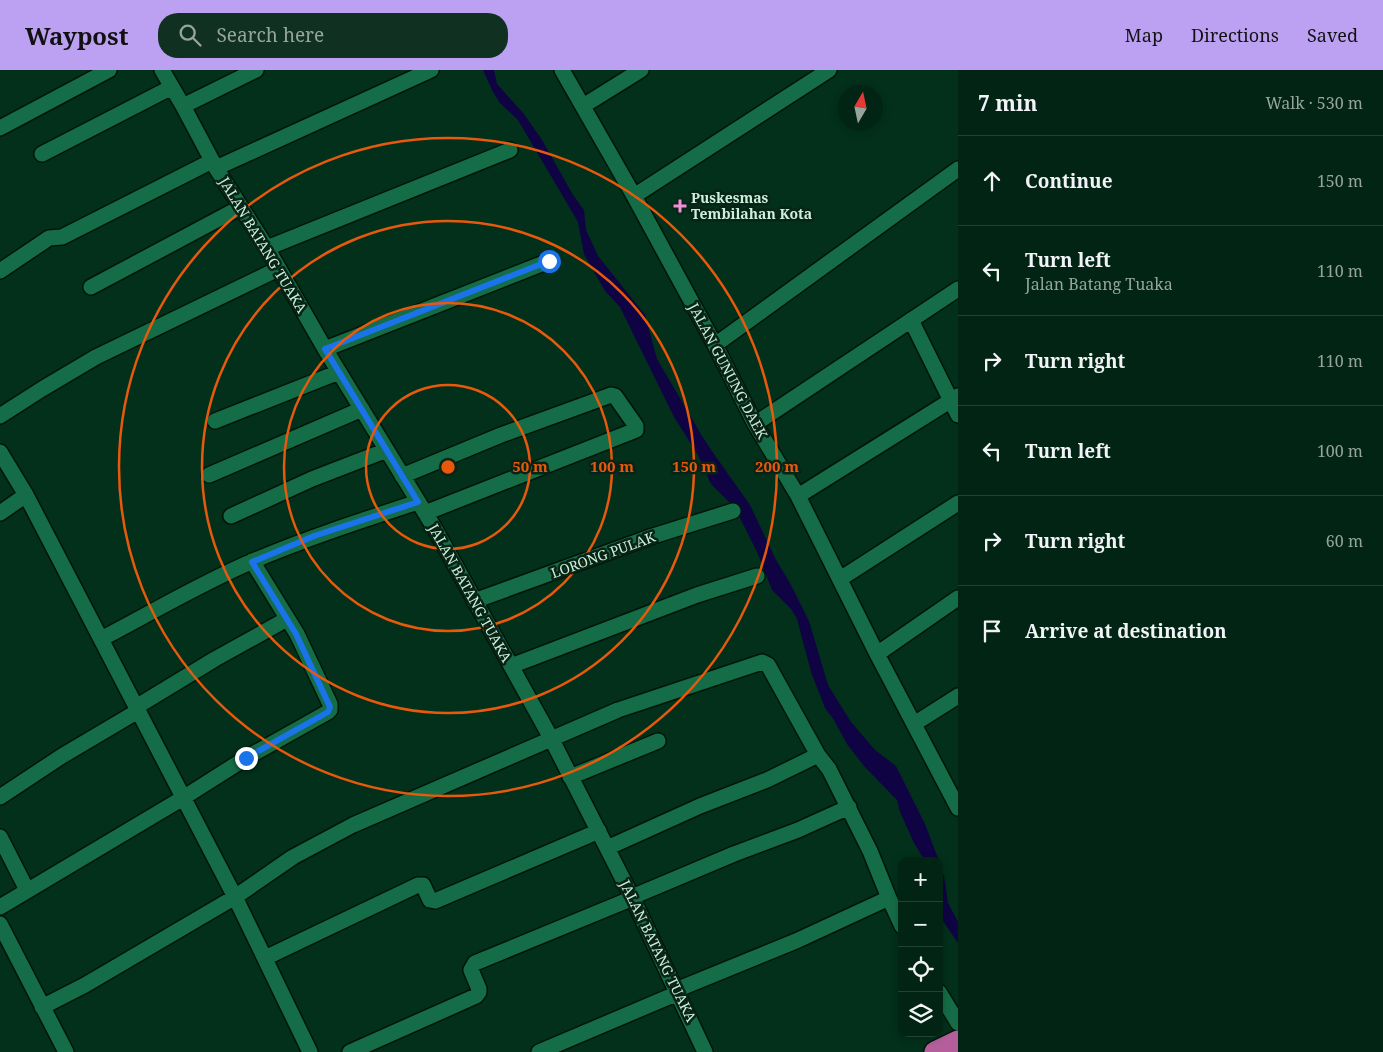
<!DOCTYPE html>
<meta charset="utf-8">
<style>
:root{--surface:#022414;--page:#103022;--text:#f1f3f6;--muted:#96a4a0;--line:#234134;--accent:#bca0f2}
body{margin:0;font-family:"Noto Serif",serif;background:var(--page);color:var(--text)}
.controls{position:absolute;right:15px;bottom:15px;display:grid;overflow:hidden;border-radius:10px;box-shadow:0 2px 8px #0003}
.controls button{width:45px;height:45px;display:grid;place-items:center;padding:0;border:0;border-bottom:1px solid var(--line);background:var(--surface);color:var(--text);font:25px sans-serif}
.compass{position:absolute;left:838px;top:15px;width:45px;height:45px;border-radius:50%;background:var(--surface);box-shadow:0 2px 8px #0003;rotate:9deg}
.stop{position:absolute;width:15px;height:15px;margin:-11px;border:4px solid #1a73e8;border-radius:50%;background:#fff}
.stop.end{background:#1a73e8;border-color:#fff;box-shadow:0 1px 5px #0008}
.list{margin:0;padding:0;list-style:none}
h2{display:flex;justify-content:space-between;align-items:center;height:65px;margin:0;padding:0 20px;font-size:21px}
h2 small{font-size:16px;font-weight:400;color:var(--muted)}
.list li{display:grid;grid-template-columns:32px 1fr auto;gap:15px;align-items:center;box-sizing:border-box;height:90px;padding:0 20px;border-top:1px solid var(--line)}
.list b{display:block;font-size:19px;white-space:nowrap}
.list p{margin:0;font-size:16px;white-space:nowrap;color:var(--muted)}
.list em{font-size:16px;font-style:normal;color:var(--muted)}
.icon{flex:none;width:28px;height:28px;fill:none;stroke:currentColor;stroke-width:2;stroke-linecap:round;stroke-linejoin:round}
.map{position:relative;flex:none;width:958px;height:982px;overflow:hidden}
header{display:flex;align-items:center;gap:30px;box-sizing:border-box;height:70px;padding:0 25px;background:var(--accent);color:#111}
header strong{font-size:24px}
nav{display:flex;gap:28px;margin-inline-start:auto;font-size:18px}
.search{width:350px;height:45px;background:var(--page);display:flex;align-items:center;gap:12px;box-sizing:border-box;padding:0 18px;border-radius:20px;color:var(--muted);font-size:19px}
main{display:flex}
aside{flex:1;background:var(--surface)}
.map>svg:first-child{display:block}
.water{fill:#0f0343}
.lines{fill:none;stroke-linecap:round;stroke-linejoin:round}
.minor-casing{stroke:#001509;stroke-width:18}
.highway-casing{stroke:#001509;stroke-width:24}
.minor{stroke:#146d46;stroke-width:15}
.highway{stroke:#b45f9c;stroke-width:21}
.route{stroke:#1a73e8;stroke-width:6}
.ring{fill:none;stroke:#e8590c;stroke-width:2.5}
.poi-dot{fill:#f391d6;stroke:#092316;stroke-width:2}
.labels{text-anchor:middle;stroke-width:5;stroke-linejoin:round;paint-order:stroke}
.poi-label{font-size:14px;font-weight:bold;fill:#caf1da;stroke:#092316;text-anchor:start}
.street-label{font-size:14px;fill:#caf1da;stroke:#092316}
.centre{fill:#e8590c;stroke:#092316;stroke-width:2.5}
.ring-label{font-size:15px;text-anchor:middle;font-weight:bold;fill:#e8590c;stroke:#092316;stroke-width:5;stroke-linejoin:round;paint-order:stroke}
</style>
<header>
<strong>Waypost</strong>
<div class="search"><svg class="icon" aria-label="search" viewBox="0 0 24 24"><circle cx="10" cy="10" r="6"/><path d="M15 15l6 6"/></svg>Search here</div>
<nav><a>Map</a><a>Directions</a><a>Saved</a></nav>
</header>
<main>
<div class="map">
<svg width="958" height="982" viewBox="0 0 958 982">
<rect width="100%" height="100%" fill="#02301b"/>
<!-- water -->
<path class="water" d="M483,0H494L497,14L524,44L542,70L573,125L584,140L586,160L598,186L645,245L657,289L702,366L716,387L750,435L776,490L790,513L809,551L828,615L851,652L875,680L896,696L925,754L939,791H925L914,773L900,742L897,730L864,696L847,674L834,650L825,638L811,602L797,549L791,539L772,520L758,484L735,438L711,414L698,385L674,347L620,237L605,221L584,184L578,152L518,50L500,33L493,22Z
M939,792L944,806L948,833L958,852V873L945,854L939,843Z"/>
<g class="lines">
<defs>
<path id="minor" d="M162,0L183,36L216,98L267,178L325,279L435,459L551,668L632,827L705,982
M562,0L634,126L715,275L755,354L798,426L877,584L958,738
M183,36L256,0
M583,36L641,0
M0,58L109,0
M42,84L172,17
M216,98L431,0
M634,126L829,0
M267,178L510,80
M0,201L49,168L62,167L212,91
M91,217L241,137
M911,250L958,345
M715,275L958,99
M325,279L549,191
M0,346L42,319L96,287L278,199
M215,351L339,302
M755,354L958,219
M0,382L26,425L235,827L310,982
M209,405L362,339
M402,406L501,365L611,325L615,326L636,356V360L425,443
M798,426L958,326
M0,443L26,425
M231,446L312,409L387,380
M840,509L958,433
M474,531L650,467L733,441
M101,569C151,543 201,513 253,491C307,468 363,450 418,432
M877,584L958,528
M511,596L697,525L757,506
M136,637L215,589L287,549
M914,654L958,626
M570,707L658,671
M0,727L62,686L138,641
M0,767L27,820
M607,778L700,736L767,710L818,685
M632,827L734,784L798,760L849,737
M0,837L183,728L246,688L328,642L330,640V634L297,564L252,491
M0,854L66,982
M265,888L418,815H423L430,830L435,831L599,761
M676,920L796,871L889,828
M939,922L958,953
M42,937L85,915L235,827L293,787L353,755L618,640L762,592L768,595L818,685L829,699L870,781L889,828L902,856
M350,982L476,926L479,922V919L471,900L475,893L633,828
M539,982L678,923"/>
<path id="highway" d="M935,982L958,971"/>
</defs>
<!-- minor casing -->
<use href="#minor" class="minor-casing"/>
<!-- highway casing -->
<use href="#highway" class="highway-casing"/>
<!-- minor -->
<use href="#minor" class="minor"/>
<!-- highway -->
<use href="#highway" class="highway"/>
</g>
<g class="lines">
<!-- route -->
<path class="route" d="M246,688L328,642L330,637L296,564L252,492L314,466L418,432L325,279L549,191"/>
</g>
<!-- distance rings -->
<g class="ring">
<circle cx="448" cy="397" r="82"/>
<circle cx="448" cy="397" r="164"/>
<circle cx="448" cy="397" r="246"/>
<circle cx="448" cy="397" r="329"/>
</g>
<!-- markers -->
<path class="poi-dot" d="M677.5 128.5h5v5h5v5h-5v5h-5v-5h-5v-5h5z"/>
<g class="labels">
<!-- poi labels -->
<g class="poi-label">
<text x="691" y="133">Puskesmas<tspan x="691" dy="16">Tembilahan Kota</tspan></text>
</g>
<!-- street labels -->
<g class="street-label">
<text transform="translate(263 175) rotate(59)" y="5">JALAN BATANG TUAKA</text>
<text transform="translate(728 301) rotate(62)" y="5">JALAN GUNUNG DAEK</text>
<text transform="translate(603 485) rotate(-20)" y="5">LORONG PULAK</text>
<text transform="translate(470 523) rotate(61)" y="5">JALAN BATANG TUAKA</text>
<text transform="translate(658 881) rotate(64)" y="5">JALAN BATANG TUAKA</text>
</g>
</g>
<circle cx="448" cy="397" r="8" class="centre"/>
<g class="ring-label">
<text x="530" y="402">50 m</text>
<text x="612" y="402">100 m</text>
<text x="694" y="402">150 m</text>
<text x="777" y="402">200 m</text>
</g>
</svg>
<div class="controls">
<button>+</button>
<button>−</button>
<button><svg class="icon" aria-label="locate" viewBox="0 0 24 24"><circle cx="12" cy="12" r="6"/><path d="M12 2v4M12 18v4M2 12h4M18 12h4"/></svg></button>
<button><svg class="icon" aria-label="layers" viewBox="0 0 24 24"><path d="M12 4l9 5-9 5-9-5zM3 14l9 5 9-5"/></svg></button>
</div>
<svg class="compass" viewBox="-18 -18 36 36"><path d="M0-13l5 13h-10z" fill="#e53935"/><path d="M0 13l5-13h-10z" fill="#96a4a0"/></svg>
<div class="stop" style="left:549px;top:191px"></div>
<div class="stop end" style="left:246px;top:688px"></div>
</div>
<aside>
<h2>7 min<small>Walk · 530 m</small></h2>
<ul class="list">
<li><svg class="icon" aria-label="ahead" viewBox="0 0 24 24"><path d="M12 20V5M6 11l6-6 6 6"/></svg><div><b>Continue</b></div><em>150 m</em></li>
<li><svg class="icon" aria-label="left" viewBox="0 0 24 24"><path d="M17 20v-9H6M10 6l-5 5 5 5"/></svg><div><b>Turn left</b><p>Jalan Batang Tuaka</p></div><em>110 m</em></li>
<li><svg class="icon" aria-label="right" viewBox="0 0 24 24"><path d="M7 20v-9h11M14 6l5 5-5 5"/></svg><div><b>Turn right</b></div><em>110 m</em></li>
<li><svg class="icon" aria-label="left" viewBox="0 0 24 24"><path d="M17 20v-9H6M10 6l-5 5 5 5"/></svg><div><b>Turn left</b></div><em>100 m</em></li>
<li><svg class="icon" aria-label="right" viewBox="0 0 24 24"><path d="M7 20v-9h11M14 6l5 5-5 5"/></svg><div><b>Turn right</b></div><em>60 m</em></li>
<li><svg class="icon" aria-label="arrive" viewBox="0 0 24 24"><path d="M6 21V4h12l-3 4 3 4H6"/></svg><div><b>Arrive at destination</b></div></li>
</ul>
</aside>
</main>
